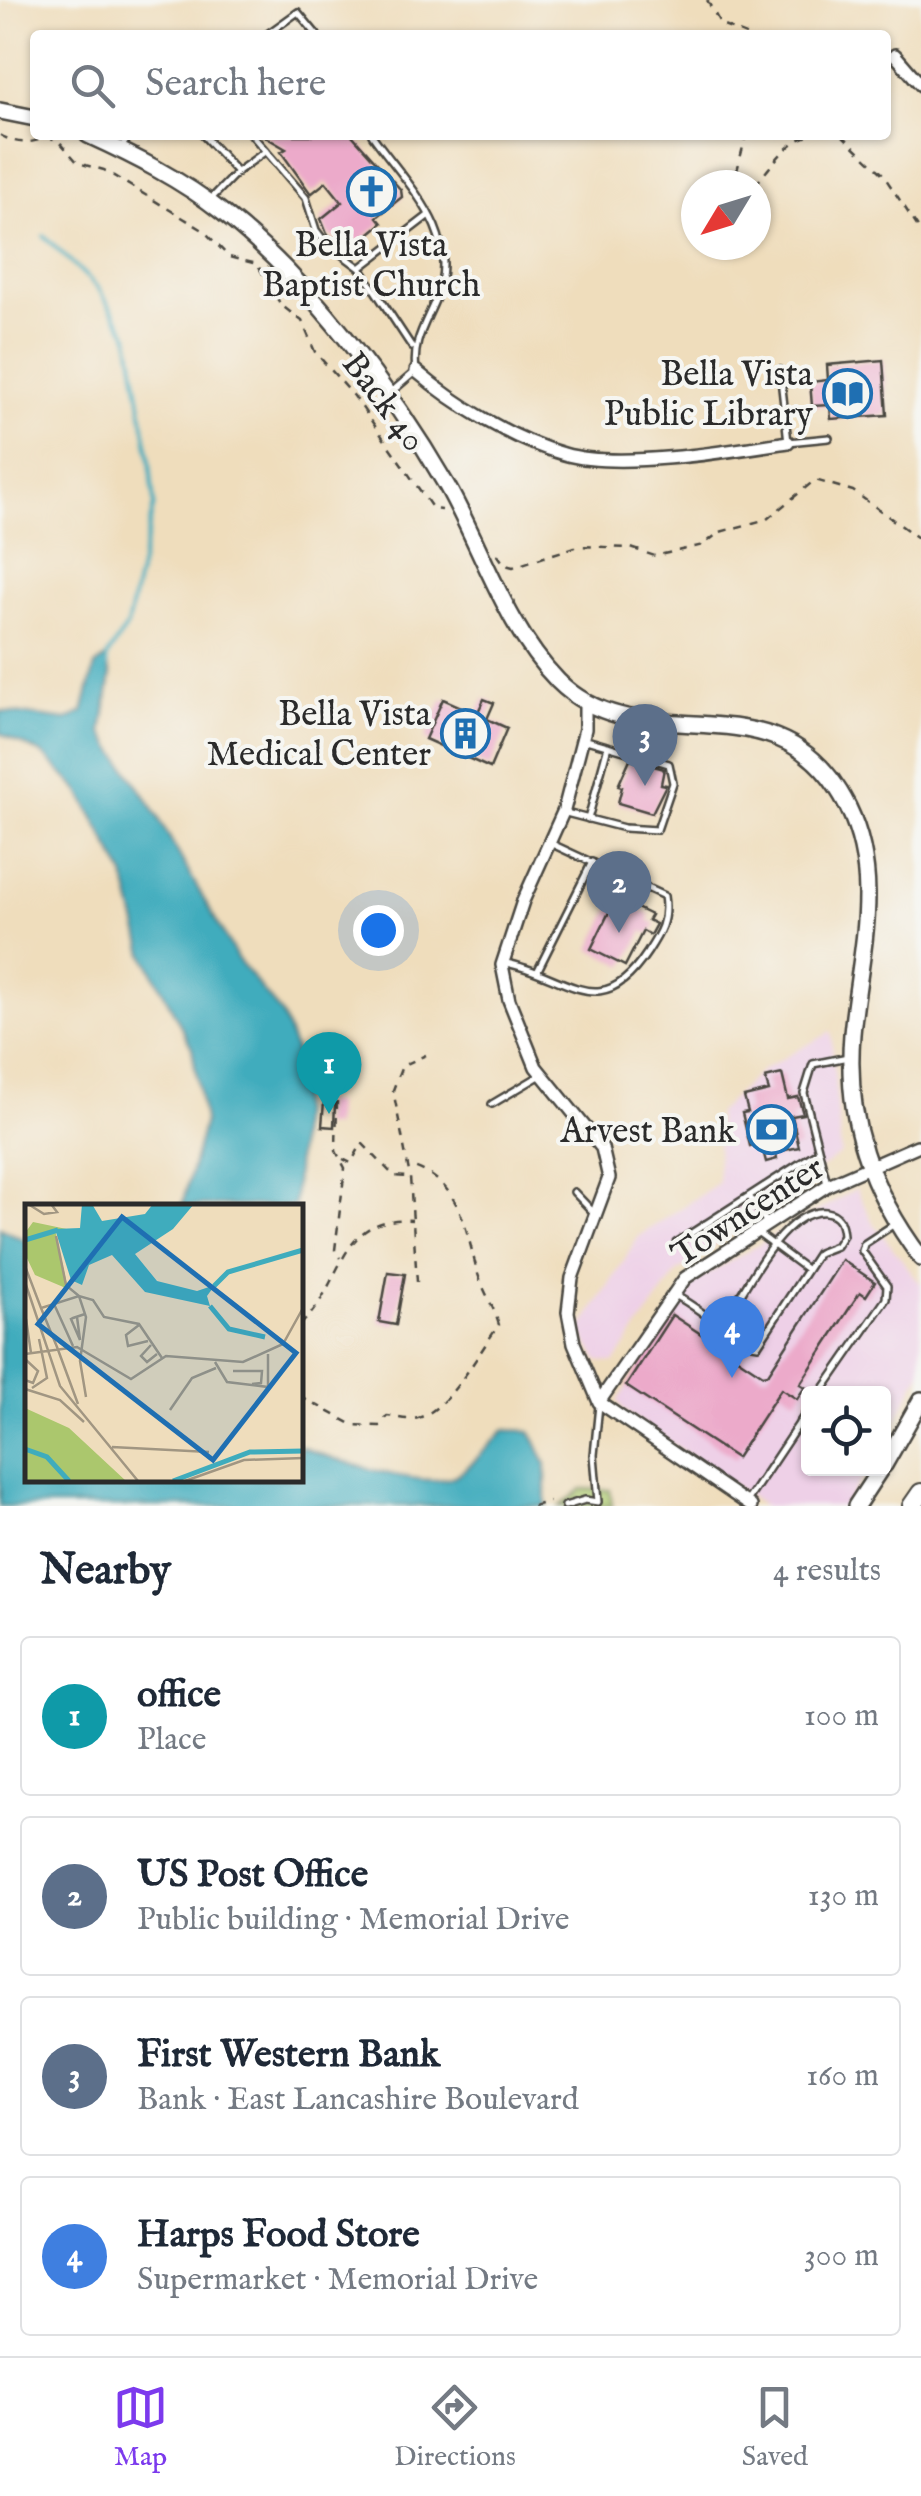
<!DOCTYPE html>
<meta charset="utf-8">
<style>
:root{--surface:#fff;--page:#f2f2f3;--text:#1f2937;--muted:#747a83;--line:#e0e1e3;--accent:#7c3aed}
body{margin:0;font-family:"IM FELL English",serif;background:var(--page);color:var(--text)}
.controls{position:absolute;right:30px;bottom:30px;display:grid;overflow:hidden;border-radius:10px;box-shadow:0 2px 8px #0004}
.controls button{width:90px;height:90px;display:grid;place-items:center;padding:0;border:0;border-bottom:2px solid var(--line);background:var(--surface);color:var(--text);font:50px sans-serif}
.compass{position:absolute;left:681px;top:170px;width:90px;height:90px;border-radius:50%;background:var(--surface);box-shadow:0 2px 8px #0004;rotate:232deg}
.you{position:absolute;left:378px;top:930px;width:35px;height:35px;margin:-25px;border:8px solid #fff;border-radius:50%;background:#1a73e8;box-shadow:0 0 0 15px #1a73e833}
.badge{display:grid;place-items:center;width:65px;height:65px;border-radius:50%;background:var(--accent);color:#fff;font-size:32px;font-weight:700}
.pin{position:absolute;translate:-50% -82px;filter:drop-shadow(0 2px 5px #0008)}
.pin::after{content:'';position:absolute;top:52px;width:35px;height:30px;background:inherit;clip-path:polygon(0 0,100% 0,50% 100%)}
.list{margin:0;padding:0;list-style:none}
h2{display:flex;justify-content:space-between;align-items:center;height:130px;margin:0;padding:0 40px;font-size:42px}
h2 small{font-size:32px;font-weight:400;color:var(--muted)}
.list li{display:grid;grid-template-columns:65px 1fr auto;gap:30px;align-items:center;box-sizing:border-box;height:160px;margin:0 20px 20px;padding:0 20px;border:2px solid var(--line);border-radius:10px}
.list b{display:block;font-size:38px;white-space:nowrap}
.list p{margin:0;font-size:32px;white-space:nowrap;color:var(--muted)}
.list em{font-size:32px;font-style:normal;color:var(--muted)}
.icon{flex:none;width:55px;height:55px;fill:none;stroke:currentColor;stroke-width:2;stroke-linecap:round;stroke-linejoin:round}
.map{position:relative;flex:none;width:921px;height:1506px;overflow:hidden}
.search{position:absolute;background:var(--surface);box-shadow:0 2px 8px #0004;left:30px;right:30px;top:30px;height:110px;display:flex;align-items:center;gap:25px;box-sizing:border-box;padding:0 35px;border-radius:10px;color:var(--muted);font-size:38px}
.sheet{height:850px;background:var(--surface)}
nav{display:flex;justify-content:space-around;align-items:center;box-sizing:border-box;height:140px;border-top:2px solid var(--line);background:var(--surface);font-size:28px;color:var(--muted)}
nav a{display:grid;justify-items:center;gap:5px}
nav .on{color:var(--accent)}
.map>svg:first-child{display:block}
.built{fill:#eed0e7}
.green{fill:#abc76d;stroke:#6b794c;stroke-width:2.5}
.water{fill:#3facbd;stroke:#356c74;stroke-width:2.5}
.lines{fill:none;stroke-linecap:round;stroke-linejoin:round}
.stream{stroke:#3facbd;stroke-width:4}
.building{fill:#ecaaca}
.lane-casing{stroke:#484641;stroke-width:10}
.street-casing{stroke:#484641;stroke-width:16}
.secondary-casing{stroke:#484641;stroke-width:20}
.primary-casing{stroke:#484641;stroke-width:22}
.path{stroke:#484641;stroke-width:2.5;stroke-dasharray:8 8;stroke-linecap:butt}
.lane{stroke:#fff;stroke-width:5}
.street{stroke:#fff;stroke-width:11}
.secondary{stroke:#fff;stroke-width:15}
.primary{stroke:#fff;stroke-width:18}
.labels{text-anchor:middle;stroke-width:8;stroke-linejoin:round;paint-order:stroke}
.poi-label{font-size:35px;fill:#2b2b2b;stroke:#f6f6f2;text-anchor:end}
.street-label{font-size:35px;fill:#2b2b2b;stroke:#f6f6f2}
.inset-river{fill:none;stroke:#3facbd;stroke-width:5}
.inset-road{fill:none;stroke:#a19682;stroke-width:2.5}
.view{fill:#1f6fb2;fill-opacity:0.15;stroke:#1f6fb2;stroke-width:5}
.inset-edge{fill:none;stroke:#2b2b2b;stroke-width:5}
</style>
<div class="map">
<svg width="921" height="1506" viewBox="0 0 921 1506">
<rect width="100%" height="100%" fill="#f6f6f2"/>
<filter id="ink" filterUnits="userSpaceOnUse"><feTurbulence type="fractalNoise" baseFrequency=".01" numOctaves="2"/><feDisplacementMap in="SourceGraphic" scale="20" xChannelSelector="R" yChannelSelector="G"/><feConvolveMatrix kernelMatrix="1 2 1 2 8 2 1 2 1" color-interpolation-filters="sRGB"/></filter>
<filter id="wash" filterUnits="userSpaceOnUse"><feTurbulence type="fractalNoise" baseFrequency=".0048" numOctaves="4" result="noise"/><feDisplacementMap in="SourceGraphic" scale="40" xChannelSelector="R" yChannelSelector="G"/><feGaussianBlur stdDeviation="2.25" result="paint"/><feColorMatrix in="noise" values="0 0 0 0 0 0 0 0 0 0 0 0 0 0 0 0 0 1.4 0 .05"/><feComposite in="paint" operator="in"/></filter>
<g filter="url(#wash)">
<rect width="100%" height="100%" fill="#efddbc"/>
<!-- built -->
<path class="built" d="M831,1032L841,1154L677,1272L614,1363L598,1361L580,1331L639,1236L718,1183L717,1113L762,1070Z
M856,1189L873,1223L921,1284V1372L884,1443V1394H808V1468L869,1469L843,1506H764L623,1410L618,1401L696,1281Z"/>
<!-- green -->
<path class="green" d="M582,1489L610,1490L612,1506H560Z"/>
<!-- water -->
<path class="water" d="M104,659L111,675L102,732L150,803L237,958L282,1015L302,1069L294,1206H182L204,1121L192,1048L144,954L125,876L80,792L44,755L0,733V711L67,720L83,712L95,666Z
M0,1228L27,1241L28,1478H300V1446C329,1459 425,1489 452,1477C471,1469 490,1443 505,1430L531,1431L546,1464V1506H0Z"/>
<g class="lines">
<!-- stream -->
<path class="stream" d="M44,236L98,288L129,336L150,460L154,504L127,626L107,657L106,669"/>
</g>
<g id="blocks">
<!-- building -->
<path class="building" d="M262,135H352L401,190L402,197L377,217L382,223L365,237L367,247L357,248L355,238L347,245L327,234L321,219L342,202L326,182L311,194L281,152L286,149Z
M883,360L887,415L831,419L830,405L812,406L810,382L828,380L827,365Z
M443,699L477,714L484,699L494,703L487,719L507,728L490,768L425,739Z
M630,759L664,769L661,784L666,785L652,813L618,803L622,787L618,786Z
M616,898L651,915L648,920L656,924L650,935L643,931L625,966L591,949Z
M782,1074L788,1099L798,1097L803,1114L792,1116L799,1147L776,1152L777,1159L766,1162L761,1143L750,1146L742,1113L748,1112L744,1097L769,1091L765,1078Z
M324,1102L335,1103L334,1127L322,1126Z
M842,1260L875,1282L866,1296L860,1292L800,1384L805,1387L797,1399L781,1389L736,1458L626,1386L672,1315L763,1375L768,1374Z
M388,1272L405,1274L396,1325L379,1322Z"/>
</g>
</g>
<g filter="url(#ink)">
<use href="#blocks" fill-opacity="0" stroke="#484641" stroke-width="2.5"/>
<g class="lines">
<defs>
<path id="lane" d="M266,35L298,12L317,35
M203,135L237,172L210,200
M252,135L306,198L316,230L325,242L360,268
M372,135C407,185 463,234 436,298C425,325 412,342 416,371L389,394
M120,149L130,135
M237,172L266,151
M412,347L360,268L429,215
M780,370L788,442L829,438
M566,813L624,828L657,830L673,783L669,764L583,739
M588,819L608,746
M506,963C568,975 600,1025 647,953C660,933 668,921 664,896L552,844
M538,970L592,862
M492,1104L541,1075
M827,1183L804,1093L813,1064L848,1057
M574,1192L595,1214
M749,1196L767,1223
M756,1232L806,1269
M676,1243L819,1151
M674,1295C699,1306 735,1343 758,1345L818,1253L836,1246L843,1235C842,1224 840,1214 826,1212C782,1208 743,1293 723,1325
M820,1394L886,1299L887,1286L862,1251L864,1244L896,1223
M799,1423L808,1429
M746,1503L808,1410
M565,1506L585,1500L598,1502L594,1455L599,1405"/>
<path id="street" d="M895,55L921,85
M416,371C456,405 513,440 564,454C618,470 731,451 788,442
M585,703V729L564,810L523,901L502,965L509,1000L536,1067L602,1148L609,1178L572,1278L568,1312L574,1343L599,1402L751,1506
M599,1402L685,1278L828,1185L917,1146"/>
<path id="secondary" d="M0,111L35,118
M88,135C134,156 182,180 222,212C309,280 392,391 447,486C483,550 506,628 558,681C644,767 780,670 848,807C884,881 859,956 852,1034C845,1120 870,1190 921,1258
M884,1465L921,1400
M856,1506L881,1468"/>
<path id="primary" d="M912,1506L921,1493"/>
</defs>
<!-- lane casing -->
<use href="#lane" class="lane-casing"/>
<!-- street casing -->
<use href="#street" class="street-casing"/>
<!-- secondary casing -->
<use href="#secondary" class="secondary-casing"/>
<!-- primary casing -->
<use href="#primary" class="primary-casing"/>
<!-- path -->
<path class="path" d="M707,0L721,25L746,35
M0,135C19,145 28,144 48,137L59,141L78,163L104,170L203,230L229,257L257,264L281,305L302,321L315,352L354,396L433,509L442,510
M842,135L882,173L921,232
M738,185L734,183L746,135
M755,185C772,166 786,141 811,135
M497,554L505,565L513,567L578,546L631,548L655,556L703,545L720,532L767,519L815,480L853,491L921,540
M337,1101L336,1151L345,1168L335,1250L340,1258
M343,1159L351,1163L362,1143L394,1176L410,1177
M417,1282L410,1177L393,1090L402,1066L426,1055
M300,1325C345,1285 336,1215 412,1220
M300,1396L353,1425L380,1426L387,1416C397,1417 407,1421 418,1418C451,1408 479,1351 499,1325C494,1307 483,1290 478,1274C465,1228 461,1179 407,1165
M533,1506L549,1502"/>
<!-- lane -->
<use href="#lane" class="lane"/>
<!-- street -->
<use href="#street" class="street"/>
<!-- secondary -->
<use href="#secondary" class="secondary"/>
<!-- primary -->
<use href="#primary" class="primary"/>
</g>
</g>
<!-- icons -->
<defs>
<symbol id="church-ring" viewBox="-11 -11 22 22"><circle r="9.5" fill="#f6f6f2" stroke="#1f6fb2" stroke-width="1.5"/><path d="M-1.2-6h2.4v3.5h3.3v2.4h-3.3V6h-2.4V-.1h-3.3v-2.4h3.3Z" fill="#1f6fb2"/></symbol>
<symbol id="library-ring" viewBox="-11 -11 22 22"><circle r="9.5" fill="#f6f6f2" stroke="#1f6fb2" stroke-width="1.5"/><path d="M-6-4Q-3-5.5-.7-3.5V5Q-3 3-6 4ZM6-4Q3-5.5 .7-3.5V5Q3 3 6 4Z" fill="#1f6fb2"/></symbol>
<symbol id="building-ring" viewBox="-11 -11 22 22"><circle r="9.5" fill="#f6f6f2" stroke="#1f6fb2" stroke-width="1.5"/><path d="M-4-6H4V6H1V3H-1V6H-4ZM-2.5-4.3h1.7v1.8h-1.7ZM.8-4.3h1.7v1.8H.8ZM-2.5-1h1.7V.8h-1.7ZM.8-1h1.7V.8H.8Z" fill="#1f6fb2"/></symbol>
<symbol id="bank-ring" viewBox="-11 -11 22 22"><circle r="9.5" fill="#f6f6f2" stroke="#1f6fb2" stroke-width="1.5"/><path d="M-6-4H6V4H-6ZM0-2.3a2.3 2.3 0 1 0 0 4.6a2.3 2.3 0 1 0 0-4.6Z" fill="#1f6fb2"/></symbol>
</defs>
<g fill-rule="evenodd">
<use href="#church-ring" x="344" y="164" width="55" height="55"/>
<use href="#library-ring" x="820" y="366" width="55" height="55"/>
<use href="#building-ring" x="438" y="706" width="55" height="55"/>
<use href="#bank-ring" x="744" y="1102" width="55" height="55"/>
</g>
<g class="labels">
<!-- poi labels -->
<g class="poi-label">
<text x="371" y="256" text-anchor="middle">Bella Vista<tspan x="371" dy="40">Baptist Church</tspan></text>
<text x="813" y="385">Bella Vista<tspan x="813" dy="40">Public Library</tspan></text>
<text x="431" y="725">Bella Vista<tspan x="431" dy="40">Medical Center</tspan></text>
<text x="736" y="1142">Arvest Bank</text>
</g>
<!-- street labels -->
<g class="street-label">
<text transform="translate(385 401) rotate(53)" y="12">Back 40</text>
<text transform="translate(747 1210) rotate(-33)" y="12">Towncenter</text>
</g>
</g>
<!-- overview -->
<g transform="translate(25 1204)">
<rect width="278" height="278" fill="#efddbc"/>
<path d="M8,18L51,27L30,26L43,85L10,71L0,50V29ZM0,204L44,224L101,277H0Z" fill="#abc76d"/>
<path d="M57,0H67L77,17L120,10L128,0H169L148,25L110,50L132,77L172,87L190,81L182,92L185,102L120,88L87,51L64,61L57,81L46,76L30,25L55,24Z" fill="#3facbd"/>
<path class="inset-river" d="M0,36L33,26M189,82L203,68L278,46M185,102L204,125L240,133M0,245L22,253L44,277M148,277L225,248L278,247"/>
<path class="inset-road" d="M3,0L19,10L32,8L26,0M31,32L41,81M0,62L16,104M46,76L43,83L54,92L61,113L55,157L61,193M0,78L35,182L113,277M29,100L48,142M52,113L55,136L46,115L48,114L60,110M1,115L6,149M114,121L101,131L103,142L123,137M126,141L116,152L122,158L132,150M32,143L16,104L54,92L68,96L79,113L114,120L137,154M32,143L53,200M0,150L52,143L106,175L141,152L218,158L258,140L278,104M0,155L13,167L8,179L0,176M190,158L202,178L243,183V150M208,167H237L236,179L227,180M7,184L22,174L14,135M0,185L35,196L59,218M145,206L167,174L191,164M87,243L184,248M160,277L219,256L278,254"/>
<path class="view" d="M97,13L271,149L188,256L13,120Z"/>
<rect width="278" height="278" class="inset-edge"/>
</g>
</svg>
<div class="controls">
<button><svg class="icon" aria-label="locate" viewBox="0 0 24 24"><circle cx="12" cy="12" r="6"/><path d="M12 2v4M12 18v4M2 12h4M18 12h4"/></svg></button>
</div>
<svg class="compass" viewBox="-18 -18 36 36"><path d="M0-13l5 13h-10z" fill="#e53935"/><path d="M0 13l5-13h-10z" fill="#747a83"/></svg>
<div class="you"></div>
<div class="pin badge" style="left:329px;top:1114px;background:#0f9aa8">1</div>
<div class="pin badge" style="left:619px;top:933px;background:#5c6f8a">2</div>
<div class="pin badge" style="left:645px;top:786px;background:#5c6f8a">3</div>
<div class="pin badge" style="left:732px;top:1378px;background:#3f7fe0">4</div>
<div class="search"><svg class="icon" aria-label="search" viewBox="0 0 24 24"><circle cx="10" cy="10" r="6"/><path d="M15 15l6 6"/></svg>Search here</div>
</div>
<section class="sheet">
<h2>Nearby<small>4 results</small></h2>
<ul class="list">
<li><span class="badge" style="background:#0f9aa8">1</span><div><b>office</b><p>Place</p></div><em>100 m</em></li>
<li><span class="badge" style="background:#5c6f8a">2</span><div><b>US Post Office</b><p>Public building · Memorial Drive</p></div><em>130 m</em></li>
<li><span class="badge" style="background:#5c6f8a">3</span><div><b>First Western Bank</b><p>Bank · East Lancashire Boulevard</p></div><em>160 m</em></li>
<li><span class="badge" style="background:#3f7fe0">4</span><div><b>Harps Food Store</b><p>Supermarket · Memorial Drive</p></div><em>300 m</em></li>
</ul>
</section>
<nav>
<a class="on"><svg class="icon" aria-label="map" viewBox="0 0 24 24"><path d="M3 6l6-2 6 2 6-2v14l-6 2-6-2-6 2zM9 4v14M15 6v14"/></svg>Map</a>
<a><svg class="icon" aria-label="directions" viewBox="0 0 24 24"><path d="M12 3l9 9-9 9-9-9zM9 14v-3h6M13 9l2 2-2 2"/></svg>Directions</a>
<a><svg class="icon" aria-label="saved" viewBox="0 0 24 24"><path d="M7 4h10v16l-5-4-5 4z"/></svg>Saved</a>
</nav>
